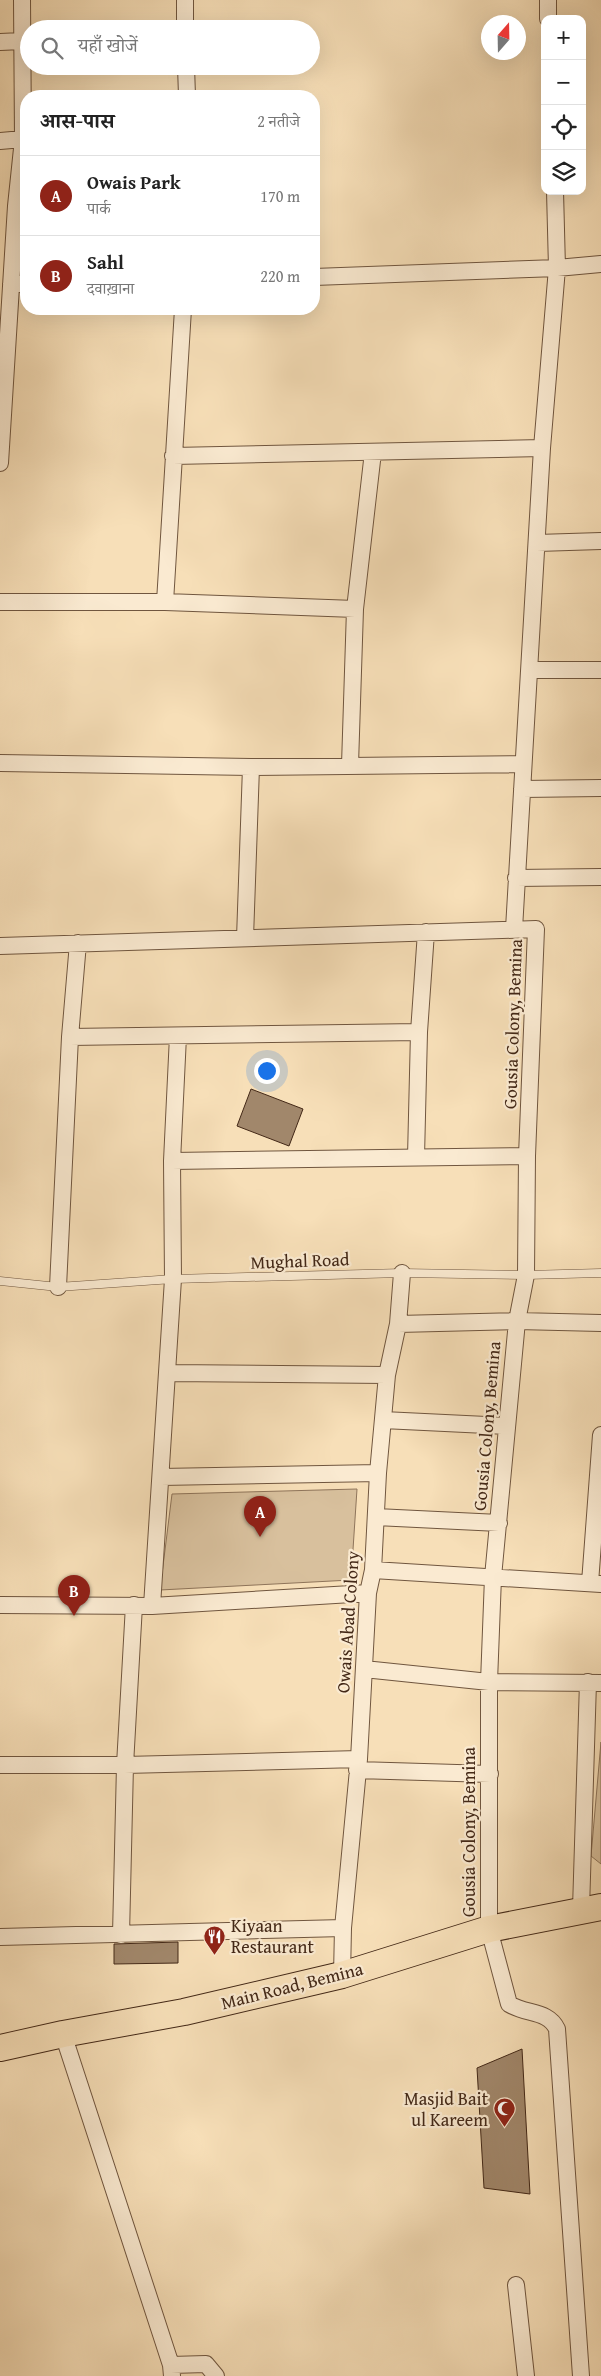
<!DOCTYPE html>
<html lang="hi">
<meta charset="utf-8">
<style>
:root{--surface:#fff;--page:#f6f6f6;--text:#222;--muted:#767676;--line:#e0e0e0;--accent:#8f2418}
body{margin:0;font-family:"Gentium Book Plus","Noto Serif Devanagari",serif;background:var(--page);color:var(--text)}
.controls{position:absolute;right:15px;top:15px;display:grid;overflow:hidden;border-radius:10px;box-shadow:0 5px 20px #0002}
.controls button{width:45px;height:45px;display:grid;place-items:center;padding:0;border:0;border-bottom:1px solid var(--line);background:var(--surface);color:var(--text);font:25px sans-serif}
.compass{position:absolute;left:481px;top:15px;width:45px;height:45px;border-radius:50%;background:var(--surface);box-shadow:0 5px 20px #0002;rotate:20deg}
.you{position:absolute;left:266px;top:1070px;width:18px;height:18px;margin:-12px;border:4px solid #fff;border-radius:50%;background:#1a73e8;box-shadow:0 0 0 8px #1a73e833}
.badge{display:grid;place-items:center;width:32px;height:32px;border-radius:50%;background:var(--accent);color:#fff;font-size:16px;font-weight:700}
.pin{position:absolute;translate:-50% -41px;filter:drop-shadow(0 1px 2px #0008)}
.pin::after{content:'';position:absolute;top:26px;width:18px;height:15px;background:inherit;clip-path:polygon(0 0,100% 0,50% 100%)}
.list{margin:0;padding:0;list-style:none}
h2{display:flex;justify-content:space-between;align-items:center;height:65px;margin:0;padding:0 20px;font-size:21px}
h2 small{font-size:16px;font-weight:400;color:var(--muted)}
.list li{display:grid;grid-template-columns:32px 1fr auto;gap:15px;align-items:center;box-sizing:border-box;height:80px;padding:0 20px;border-top:1px solid var(--line)}
.list b{display:block;font-size:19px;white-space:nowrap}
.list p{margin:0;font-size:16px;white-space:nowrap;color:var(--muted)}
.list em{font-size:16px;font-style:normal;color:var(--muted)}
.icon{flex:none;width:28px;height:28px;fill:none;stroke:currentColor;stroke-width:2;stroke-linecap:round;stroke-linejoin:round}
.map{position:relative;flex:none;width:601px;height:2376px;overflow:hidden}
.search{position:absolute;background:var(--surface);box-shadow:0 5px 20px #0002;left:20px;top:20px;width:300px;height:55px;display:flex;align-items:center;gap:12px;box-sizing:border-box;padding:0 18px;border-radius:28px;color:var(--muted);font-size:19px}
.panel{position:absolute;background:var(--surface);box-shadow:0 5px 20px #0002;left:20px;top:90px;width:300px;height:225px;border-radius:20px}
.map>svg:first-child{display:block}
.green{fill:#d8c09d;stroke:#8e745a}
.building{fill:#a1876b;stroke:#432817}
.lines{fill:none;stroke-linecap:round;stroke-linejoin:round}
.lane-casing{stroke:#70563f;stroke-width:9}
.street-casing{stroke:#70563f;stroke-width:18}
.primary-casing{stroke:#432817;stroke-width:28}
.lane{stroke:#faead1;stroke-width:8}
.street{stroke:#faead1;stroke-width:16}
.primary{stroke:#f7dfb8;stroke-width:26}
.labels{text-anchor:middle;stroke-width:4.5;stroke-linejoin:round;paint-order:stroke}
.street-label{font-size:18px;fill:#432817;stroke:#faead1}
.poi-label{font-size:18px;fill:#432817;stroke:#faead1;text-anchor:start}
</style>
<div class="map">
<svg width="601" height="2376" viewBox="0 0 601 2376">
<rect width="100%" height="100%" fill="#f7dfb8"/>
<filter id="stains"><feTurbulence type="fractalNoise" baseFrequency=".004" numOctaves="4"/><feColorMatrix values="0 0 0 0 .2 0 0 0 0 .09 0 0 0 0 .02 0 0 0 .5 -.17"/></filter>
<radialGradient id="worn" r=".72"><stop offset=".6" stop-color="#630" stop-opacity="0"/><stop offset="1" stop-color="#630" stop-opacity=".3"/></radialGradient>
<!-- green -->
<path class="green" d="M357,1489L351,1580L160,1590L172,1494Z
M601,1742V1864L591,1856Z"/>
<!-- building -->
<path class="building" d="M251,1089L303,1109L289,1146L237,1126Z
M178,1942V1963L114,1964V1944Z
M522,2049L530,2194L484,2188L477,2068Z"/>
<g class="lines">
<defs>
<path id="lane" d="M0,1281L58,1287L173,1279L402,1273L526,1275L601,1273"/>
<path id="street" d="M185,0V29
M548,0V19
M0,42L22,41
M186,66L187,96
M0,141L23,139
M314,277L557,268L601,264
M11,284H26
M173,456L542,448
M0,463L16,206L23,139L22,0
M537,543L601,541
M0,602H165L355,609
M165,602L183,309
M531,670H601
M0,763L251,767L523,764
M350,765L355,609L373,452
M522,789L601,788
M516,878L601,877
M514,929L542,448L557,268L555,191
M245,938L251,767
M0,946L536,929L527,1156L526,1275L517,1321L493,1577L489,1682V1929L509,2004C527,2015 548,2010 557,2029L581,2376
M70,1037L419,1032
M416,1157L419,1032L426,932
M172,1161L527,1156
M58,1287L70,1037L78,943
M398,1324L517,1321L601,1323
M168,1373L387,1375
M383,1420L507,1426
M161,1477L378,1473
M376,1517L499,1523
M373,1570L601,1584
M590,1583L601,1435
M0,1605L152,1606L368,1593
M152,1606L173,1279L172,1161L178,1036
M364,1669L489,1682L601,1683
M0,1765H125L359,1759
M357,1770L490,1774
M581,1909L588,1682
M121,1935L125,1765L134,1605
M0,1937L343,1928
M342,1975L343,1928L359,1759L368,1593L373,1570L378,1473L387,1375L398,1324L402,1273
M63,2034L171,2365L172,2376
M516,2285L526,2376
M171,2365L206,2364L216,2376"/>
<path id="primary" d="M0,2048L63,2034L184,2012L342,1975L489,1929L601,1907"/>
</defs>
<!-- lane casing -->
<use href="#lane" class="lane-casing"/>
<!-- street casing -->
<use href="#street" class="street-casing"/>
<!-- primary casing -->
<use href="#primary" class="primary-casing"/>
<!-- lane -->
<use href="#lane" class="lane"/>
<!-- street -->
<use href="#street" class="street"/>
<!-- primary -->
<use href="#primary" class="primary"/>
</g>
<!-- icons -->
<defs>
<symbol id="restaurant-pin" viewBox="-11 -11 22 30"><path d="M0 17L-7.5 6A9.5 9.5 0 1 1 7.5 6Z" fill="#8f2418" stroke="#faead1"/><path d="M-5-6h1v4h1v-4h1v4h1v-4h1v5L-1.5 .5V6h-2V.5L-5-1ZM5-6V6H3V1.5H1.5Q1.5-4 5-6Z" fill="#fff"/></symbol>
<symbol id="mosque-pin" viewBox="-11 -11 22 30"><path d="M0 17L-7.5 6A9.5 9.5 0 1 1 7.5 6Z" fill="#8f2418" stroke="#faead1"/><path d="M3.5-4.9A6 6 0 1 0 3.5 4.9A5 5 0 1 1 3.5-4.9Z" fill="#fff"/></symbol>
</defs>
<g fill-rule="evenodd">
<use href="#restaurant-pin" x="202" y="1924" width="25" height="34"/>
<use href="#mosque-pin" x="492" y="2096" width="25" height="34"/>
</g>
<g class="labels">
<!-- street labels -->
<g class="street-label">
<text transform="translate(513 1024) rotate(-88)" y="6">Gousia Colony, Bemina</text>
<text transform="translate(300 1261) rotate(-2)" y="6">Mughal Road</text>
<text transform="translate(487 1426) rotate(-85)" y="6">Gousia Colony, Bemina</text>
<text transform="translate(348 1622) rotate(-86)" y="6">Owais Abad Colony</text>
<text transform="translate(469 1832) rotate(-90)" y="6">Gousia Colony, Bemina</text>
<text transform="translate(292 1986) rotate(-14)" y="6">Main Road, Bemina</text>
</g>
<!-- poi labels -->
<g class="poi-label">
<text x="231" y="1932">Kiyaan<tspan x="231" dy="21">Restaurant</tspan></text>
<text x="488" y="2105" text-anchor="end">Masjid Bait<tspan x="488" dy="21">ul Kareem</tspan></text>
</g>
</g>
<rect width="100%" height="100%" filter="url(#stains)"/>
<rect width="100%" height="100%" fill="url(#worn)"/>
</svg>
<div class="controls">
<button>+</button>
<button>−</button>
<button><svg class="icon" aria-label="locate" viewBox="0 0 24 24"><circle cx="12" cy="12" r="6"/><path d="M12 2v4M12 18v4M2 12h4M18 12h4"/></svg></button>
<button><svg class="icon" aria-label="layers" viewBox="0 0 24 24"><path d="M12 4l9 5-9 5-9-5zM3 14l9 5 9-5"/></svg></button>
</div>
<svg class="compass" viewBox="-18 -18 36 36"><path d="M0-13l5 13h-10z" fill="#e53935"/><path d="M0 13l5-13h-10z" fill="#767676"/></svg>
<div class="you"></div>
<div class="pin badge" style="left:260px;top:1537px">A</div>
<div class="pin badge" style="left:74px;top:1616px">B</div>
<div class="search"><svg class="icon" aria-label="search" viewBox="0 0 24 24"><circle cx="10" cy="10" r="6"/><path d="M15 15l6 6"/></svg>यहाँ खोजें</div>
<section class="panel">
<h2>आस-पास<small>2 नतीजे</small></h2>
<ul class="list">
<li><span class="badge">A</span><div><b>Owais Park</b><p>पार्क</p></div><em>170 m</em></li>
<li><span class="badge">B</span><div><b>Sahl</b><p>दवाख़ाना</p></div><em>220 m</em></li>
</ul>
</section>
</div>
